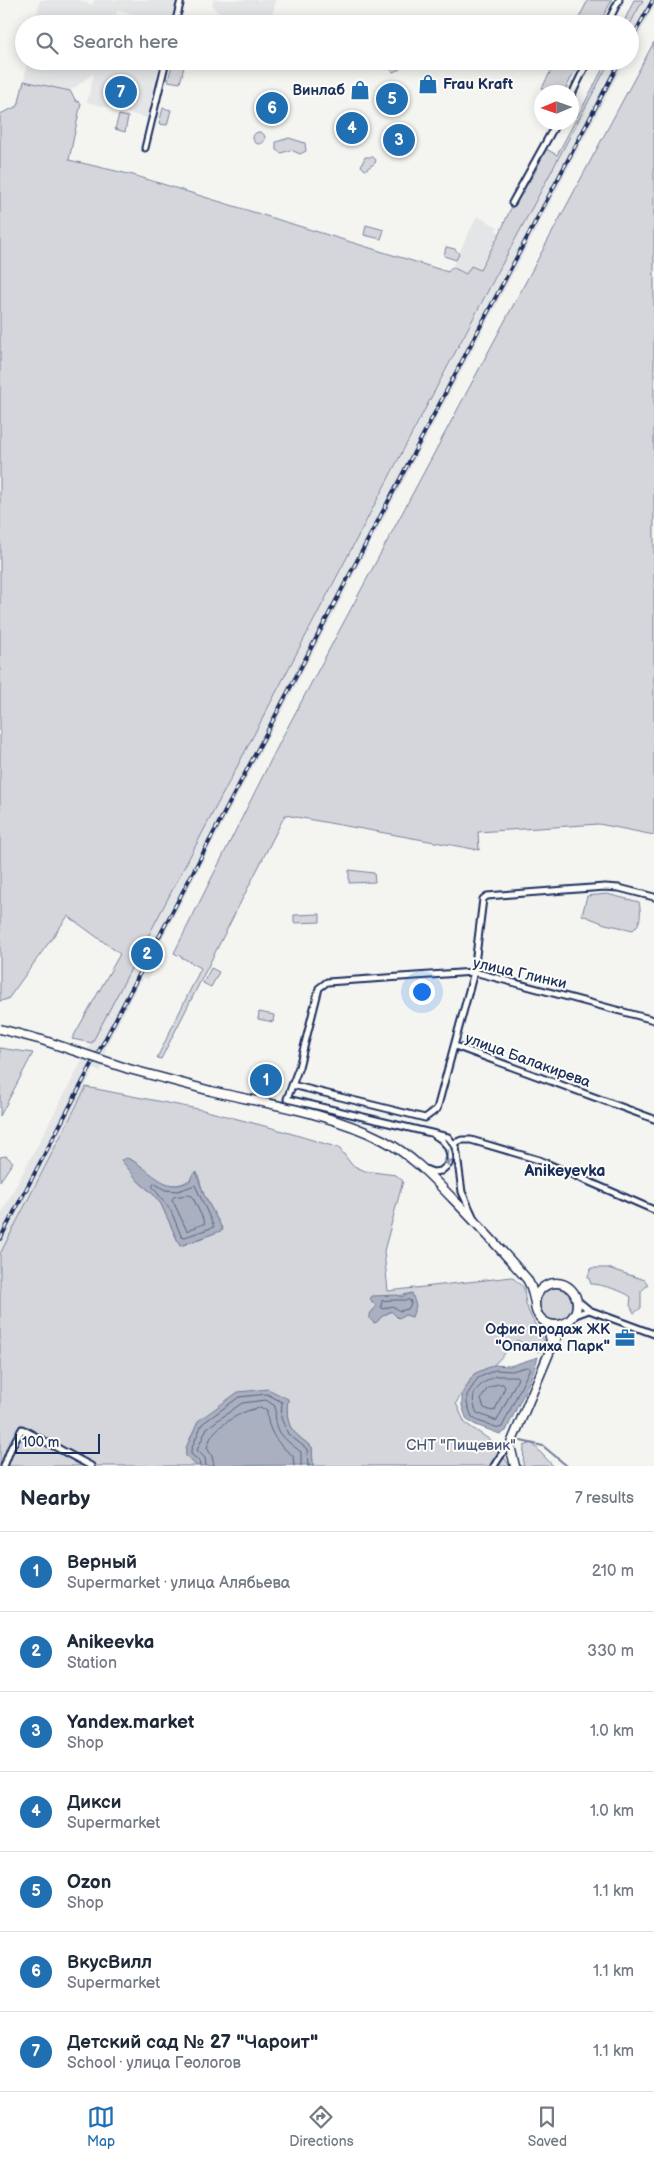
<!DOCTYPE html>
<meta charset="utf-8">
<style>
:root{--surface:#fff;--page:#f2f2f3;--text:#1f2937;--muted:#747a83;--line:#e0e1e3;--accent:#1f6fb2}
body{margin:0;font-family:"Balsamiq Sans",sans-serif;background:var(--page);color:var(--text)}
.compass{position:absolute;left:534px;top:85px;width:45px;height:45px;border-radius:50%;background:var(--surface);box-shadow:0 2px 12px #0003;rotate:268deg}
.scale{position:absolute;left:15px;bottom:12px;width:85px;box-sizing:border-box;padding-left:5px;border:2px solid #1b2f5e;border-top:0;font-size:14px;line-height:18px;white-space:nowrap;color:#1b2f5e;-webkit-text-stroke:4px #fdfcf7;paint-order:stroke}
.you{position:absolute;left:421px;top:991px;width:18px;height:18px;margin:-12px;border:4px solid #fff;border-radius:50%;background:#1a73e8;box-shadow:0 0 0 8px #1a73e833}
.badge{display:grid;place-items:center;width:32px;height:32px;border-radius:50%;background:var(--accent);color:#fff;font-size:16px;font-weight:700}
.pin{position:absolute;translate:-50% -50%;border:2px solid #fff;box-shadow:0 1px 5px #0006}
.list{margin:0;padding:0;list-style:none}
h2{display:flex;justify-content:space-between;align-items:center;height:65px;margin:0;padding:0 20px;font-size:21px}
h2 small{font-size:16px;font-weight:400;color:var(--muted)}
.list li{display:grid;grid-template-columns:32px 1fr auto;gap:15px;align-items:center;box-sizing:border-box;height:80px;padding:0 20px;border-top:1px solid var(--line)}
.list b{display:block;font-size:19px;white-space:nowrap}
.list p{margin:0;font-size:16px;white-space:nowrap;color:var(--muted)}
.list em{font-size:16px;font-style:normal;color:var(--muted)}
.icon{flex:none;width:28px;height:28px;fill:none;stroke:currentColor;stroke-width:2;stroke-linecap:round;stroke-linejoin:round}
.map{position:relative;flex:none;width:654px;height:1466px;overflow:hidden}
.search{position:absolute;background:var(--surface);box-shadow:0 2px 12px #0003;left:15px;right:15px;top:15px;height:55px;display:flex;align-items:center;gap:12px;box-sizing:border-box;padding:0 18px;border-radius:28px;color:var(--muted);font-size:19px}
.sheet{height:625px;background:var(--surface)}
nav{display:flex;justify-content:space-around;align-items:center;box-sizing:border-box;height:70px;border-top:1px solid var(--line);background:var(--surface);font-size:14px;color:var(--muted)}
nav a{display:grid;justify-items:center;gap:2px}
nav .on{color:var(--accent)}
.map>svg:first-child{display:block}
.built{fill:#e4e5e6}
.green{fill:#d4d6db;stroke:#78829c;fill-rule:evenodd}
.water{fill:#aab0bf;stroke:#717c98}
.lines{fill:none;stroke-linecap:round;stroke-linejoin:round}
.shore{stroke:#546385;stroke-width:1}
.stream{stroke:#717c98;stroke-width:2}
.street-casing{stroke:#1b2f5e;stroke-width:9}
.secondary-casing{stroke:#1b2f5e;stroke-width:11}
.street{stroke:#fdfcf7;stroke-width:5}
.secondary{stroke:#fdfcf7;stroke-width:8}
.rail-casing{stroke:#1b2f5e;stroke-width:4}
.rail{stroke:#fdfcf7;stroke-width:2;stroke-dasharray:5.5;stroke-linecap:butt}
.secondary-bridge-casing{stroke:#1b2f5e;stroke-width:11;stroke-linecap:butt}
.secondary-bridge{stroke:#fdfcf7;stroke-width:8}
.oneway{stroke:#8c96aa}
.labels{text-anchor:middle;stroke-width:4;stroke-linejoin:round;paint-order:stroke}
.poi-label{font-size:15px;font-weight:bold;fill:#1b2f5e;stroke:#fdfcf7;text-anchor:end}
.street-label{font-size:15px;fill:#1b2f5e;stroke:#fdfcf7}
.park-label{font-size:15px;fill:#49597d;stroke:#fdfcf7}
.neighbourhood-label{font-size:16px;font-weight:bold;fill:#1b2f5e;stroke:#fdfcf7}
</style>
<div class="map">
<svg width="654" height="1466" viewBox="0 0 654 1466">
<rect width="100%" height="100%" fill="#f4f4f1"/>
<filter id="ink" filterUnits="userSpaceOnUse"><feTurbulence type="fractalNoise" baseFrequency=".02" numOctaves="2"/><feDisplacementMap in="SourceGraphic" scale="10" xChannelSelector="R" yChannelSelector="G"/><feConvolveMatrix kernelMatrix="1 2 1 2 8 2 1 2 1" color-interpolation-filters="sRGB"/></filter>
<g filter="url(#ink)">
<!-- built -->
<path class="built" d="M40,0H79L92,5L94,0H170L177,2L172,22L117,11L116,16L112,15L110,24H35Z
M214,0H276L270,24H227L212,5Z
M643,0H654V7L630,51V24Z
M27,61H160L147,118L87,102L94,73L70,91L24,81Z
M224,61H261V64L251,70L223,63Z
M610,61H625L152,958L154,960L150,966L154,968L148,980L144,978L142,982L140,981L106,1047L103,1066L100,1072L94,1069L0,1254V1216Z
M477,216L498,227L496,230L500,233L480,270L466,274L452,267Z"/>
<!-- green -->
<path class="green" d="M588,0H612L599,24H576Z
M634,0H643L630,24H623Z
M654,42V835L599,824L478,832L479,850L285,815L161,1059L157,1058L201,968L174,953L284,734Z
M390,61H405V64L400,69L393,72L388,67Z
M556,61H580L564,92H544L542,88Z
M607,61H610L406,445L92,1043L72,1039L120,954L68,916L8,999L0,1001V114L18,106L24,81L70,91L76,101L81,103L69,160L133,175L448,272L452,267L466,274L471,266L480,270L500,233L510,210L534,174L546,149L557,155Z
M172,64L184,67L180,83L168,81Z
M163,108L171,110L167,125L159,124Z
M119,115L128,117L125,132L115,129Z
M253 138a6 6 0 1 1 12 0a6 6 0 1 1-12 0Z
M289,138L305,143L306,151L300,154L291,150L281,153L276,150V142Z
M365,157H373L376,160L375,163L365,170L361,166Z
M366,225L384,230L381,239L364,235Z
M446,247L455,249L459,254L456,260L444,256Z
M349,870L374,873L375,882L349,883Z
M607,894L639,902C641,912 642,923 633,930L605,924L582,915L587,896Z
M320,914V922L294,923V915Z
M211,968L219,972L211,987L203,983Z
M259,1012L274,1015L273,1022L258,1019Z
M0,1048L33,1053L0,1116Z
M86,1087L203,1110L276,1129L339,1148L352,1165L365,1171L396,1175L403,1181L384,1251L388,1291L512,1277L524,1288C525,1312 534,1321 545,1342L539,1352L517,1340L494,1365L474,1374L456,1403L465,1423L493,1442L510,1466H307L313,1465L312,1447C291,1431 285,1427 288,1399L198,1421L186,1448V1456L197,1466H0V1254ZM133,1161C152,1178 176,1199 197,1172L204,1195L223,1230L180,1246L161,1204L153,1194L139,1182ZM412,1293V1317L406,1315L398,1317L392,1311L381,1317L377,1322L370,1314L376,1307V1305L371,1302Z
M6,1156L13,1162L0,1181V1157Z
M591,1268H608L645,1280L648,1285L641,1291V1308L634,1313L630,1305L631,1297C624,1291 600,1284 591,1284L588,1276Z
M540 1304a16 16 0 1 1 32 0a16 16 0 1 1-32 0Z
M532,1443L553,1466H523L524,1446Z"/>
<!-- water -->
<path class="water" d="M127,1158C149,1166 164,1196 190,1181L192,1175L196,1172L204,1195L223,1230L180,1246L161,1204L153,1194L139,1182L121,1160Z
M412,1293L416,1306L412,1317L406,1315L398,1318L391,1311L381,1317L377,1322L374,1323L370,1319V1314L376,1307V1305L370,1299L372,1296L398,1295L401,1297Z
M538,1357C531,1383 517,1406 506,1431L500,1434L476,1425L467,1420L462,1406V1394L474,1374L494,1365L510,1366Z
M268,1389L288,1399C285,1427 291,1431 312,1447L313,1465L197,1466L186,1456V1448L198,1421L238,1392Z"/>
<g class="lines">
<!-- shore -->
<path class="shore" d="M154,1183L165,1190L178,1191L195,1185L214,1227L182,1238L171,1211L153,1187Z
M189,1195L192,1196L205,1223L187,1231L172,1199L174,1197Z
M396,1300H410L411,1304L408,1309L400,1311L392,1306L383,1309L381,1307L382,1301Z
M527,1367L530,1368L502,1427L499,1428L478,1421L472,1417L467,1404V1395L478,1378L495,1370L511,1371Z
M496,1376H516L518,1378L497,1421L477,1413C467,1393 479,1384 496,1376Z
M498,1384H503L505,1387L495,1410L492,1411L484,1408L481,1399L487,1389Z
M200,1466L199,1461L191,1454V1450L202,1424L239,1397L267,1394L282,1402L281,1418L288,1434L307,1449L308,1466
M206,1466L205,1458L197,1450L207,1428L242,1403L266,1400L275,1406C275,1433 281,1436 301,1452V1466
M214,1466L212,1456L207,1448C208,1444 210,1438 213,1434C221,1423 255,1402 267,1410C267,1431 278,1444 293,1456L294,1466"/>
<!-- stream -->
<path class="stream" d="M521,1441L543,1446L567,1466"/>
<defs>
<path id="street" d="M175,24L181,0
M607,24L619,0
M572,94L588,61
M145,148L166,61
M512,203L557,122
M455,1046L654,1119
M292,1085L425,1118L437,1109L474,972L483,899L487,896L605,887L619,888L654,897
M454,1143L462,1140H471L539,1160L654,1210
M425,1169L433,1172L441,1171L449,1164C452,1151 446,1141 434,1135
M473,1216L462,1192L456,1147L448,1137L287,1099L299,1067L319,988L327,982L474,972L654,1020
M577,1300L589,1310L654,1334
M573,1316L589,1310
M4,1466L11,1448L22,1429L91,1466
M494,1466L505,1449L510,1448"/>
<path id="secondary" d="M211,1091C268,1104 330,1113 383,1140C410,1154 431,1176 452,1198C478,1224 502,1251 527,1279L531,1287L535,1303
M535 1304a21 21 0 1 1 42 0a21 21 0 1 1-42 0Z
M547,1323L552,1346
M515,1466L510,1446L552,1346L566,1322"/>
</defs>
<!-- street casing -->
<use href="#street" class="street-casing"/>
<!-- secondary casing -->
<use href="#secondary" class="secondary-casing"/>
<!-- street -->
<use href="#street" class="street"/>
<!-- secondary -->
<use href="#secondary" class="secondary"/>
<defs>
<path id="rail" d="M630,42L653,0
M0,1239L620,61"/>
</defs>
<!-- rail casing -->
<use href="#rail" class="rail-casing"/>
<!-- rail -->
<use href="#rail" class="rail"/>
<defs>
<path id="secondary-bridge" d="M0,1029L42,1040L129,1069L211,1091"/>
</defs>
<!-- secondary-bridge casing -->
<use href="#secondary-bridge" class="secondary-bridge-casing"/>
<!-- secondary-bridge -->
<use href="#secondary-bridge" class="secondary-bridge"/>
</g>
<!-- one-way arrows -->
<defs><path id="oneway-shaft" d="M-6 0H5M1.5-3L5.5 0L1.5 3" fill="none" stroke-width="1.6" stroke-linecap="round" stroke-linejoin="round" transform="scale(1.25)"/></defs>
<use class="oneway" href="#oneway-shaft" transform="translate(448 1158) rotate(92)"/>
</g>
<!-- icons -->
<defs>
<symbol id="shop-bare" viewBox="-9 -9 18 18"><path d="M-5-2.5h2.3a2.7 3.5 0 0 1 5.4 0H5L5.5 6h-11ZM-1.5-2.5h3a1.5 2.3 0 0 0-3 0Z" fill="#1f6fb2" stroke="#fdfcf7" stroke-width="2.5" paint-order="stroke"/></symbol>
<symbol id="office-bare" viewBox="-9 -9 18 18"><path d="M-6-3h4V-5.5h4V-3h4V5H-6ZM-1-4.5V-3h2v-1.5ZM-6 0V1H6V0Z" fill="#1f6fb2" stroke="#fdfcf7" stroke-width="2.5" paint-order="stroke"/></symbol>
</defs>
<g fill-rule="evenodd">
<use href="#shop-bare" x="414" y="70" width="28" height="28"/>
<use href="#shop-bare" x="346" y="76" width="28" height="28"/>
<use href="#office-bare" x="611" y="1324" width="28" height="28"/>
</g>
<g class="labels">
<!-- poi labels -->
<g class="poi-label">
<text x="443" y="89" text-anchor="start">Frau Kraft</text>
<text x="345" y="95">Винлаб</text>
<text x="610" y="1334">Офис продаж ЖК<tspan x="610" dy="17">"Опалиха Парк"</tspan></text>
</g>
<!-- street labels -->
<g class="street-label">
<text transform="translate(520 973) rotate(13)" y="5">улица Глинки</text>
<text transform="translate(528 1060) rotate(20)" y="5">улица Балакирева</text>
</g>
<!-- park labels -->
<g class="park-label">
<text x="461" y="1450">СНТ "Пищевик"</text>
</g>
<!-- neighbourhood labels -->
<g class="neighbourhood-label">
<text x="565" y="1176">Anikeyevka</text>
</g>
</g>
</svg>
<svg class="compass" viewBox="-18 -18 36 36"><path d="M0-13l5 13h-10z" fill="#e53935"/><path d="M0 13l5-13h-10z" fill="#747a83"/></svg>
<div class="scale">100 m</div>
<div class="you"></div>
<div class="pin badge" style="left:266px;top:1080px">1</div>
<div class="pin badge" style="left:147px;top:954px">2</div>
<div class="pin badge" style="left:399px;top:140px">3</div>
<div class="pin badge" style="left:352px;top:128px">4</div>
<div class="pin badge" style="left:392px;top:99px">5</div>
<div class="pin badge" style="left:272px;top:108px">6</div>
<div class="pin badge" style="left:121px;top:92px">7</div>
<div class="search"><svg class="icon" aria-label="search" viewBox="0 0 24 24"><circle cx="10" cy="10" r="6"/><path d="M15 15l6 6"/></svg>Search here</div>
</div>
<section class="sheet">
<h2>Nearby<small>7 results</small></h2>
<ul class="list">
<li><span class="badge">1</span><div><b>Верный</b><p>Supermarket · улица Алябьева</p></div><em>210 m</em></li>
<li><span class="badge">2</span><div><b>Anikeevka</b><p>Station</p></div><em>330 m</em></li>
<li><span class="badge">3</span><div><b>Yandex.market</b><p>Shop</p></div><em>1.0 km</em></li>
<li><span class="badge">4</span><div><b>Дикси</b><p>Supermarket</p></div><em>1.0 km</em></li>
<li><span class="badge">5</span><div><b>Ozon</b><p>Shop</p></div><em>1.1 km</em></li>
<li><span class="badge">6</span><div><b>ВкусВилл</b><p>Supermarket</p></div><em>1.1 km</em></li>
<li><span class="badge">7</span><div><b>Детский сад № 27 &quot;Чароит&quot;</b><p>School · улица Геологов</p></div><em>1.1 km</em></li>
</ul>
</section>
<nav>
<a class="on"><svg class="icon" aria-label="map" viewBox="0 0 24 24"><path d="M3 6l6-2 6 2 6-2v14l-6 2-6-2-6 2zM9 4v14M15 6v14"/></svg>Map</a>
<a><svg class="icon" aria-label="directions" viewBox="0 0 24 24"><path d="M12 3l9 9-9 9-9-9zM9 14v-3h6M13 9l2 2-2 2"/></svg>Directions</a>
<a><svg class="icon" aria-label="saved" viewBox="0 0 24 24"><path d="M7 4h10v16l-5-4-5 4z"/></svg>Saved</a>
</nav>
